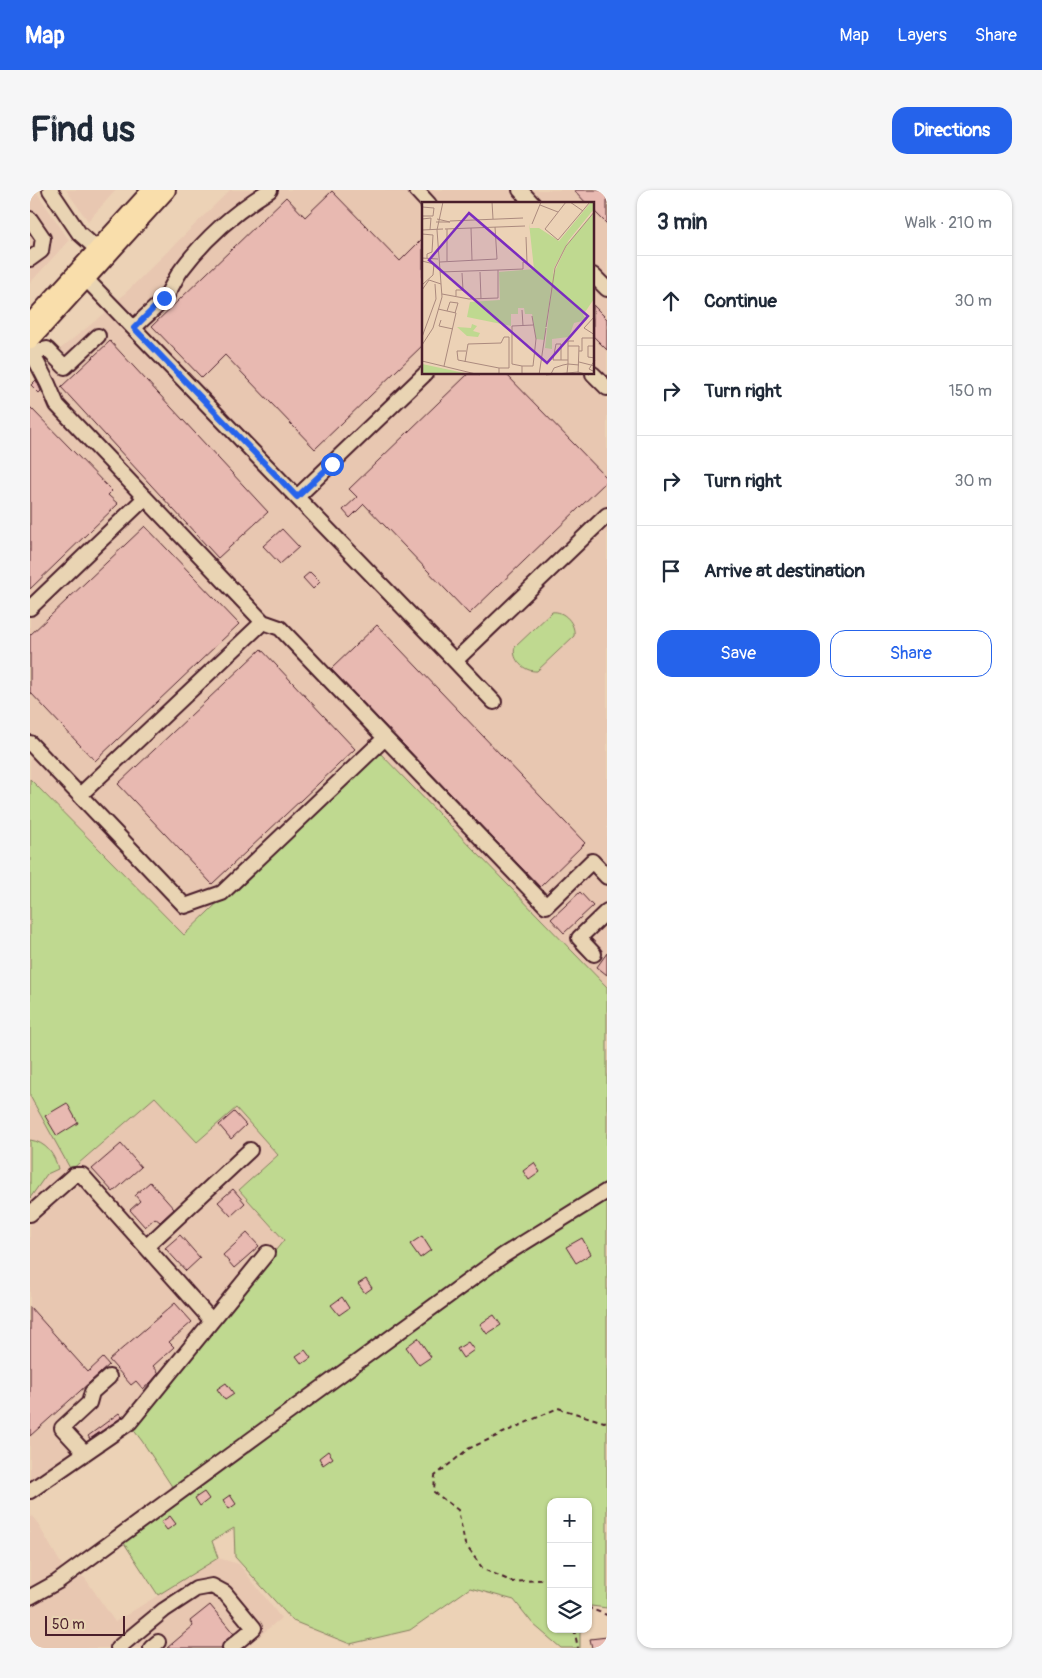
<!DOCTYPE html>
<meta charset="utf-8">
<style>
:root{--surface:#fff;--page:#f6f6f7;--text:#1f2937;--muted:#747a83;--line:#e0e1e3;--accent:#2563eb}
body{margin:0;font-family:Pangolin,sans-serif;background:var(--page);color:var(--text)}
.controls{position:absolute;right:15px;bottom:15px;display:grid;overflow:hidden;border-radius:10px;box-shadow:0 1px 4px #0004}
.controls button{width:45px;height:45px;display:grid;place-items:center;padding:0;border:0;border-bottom:1px solid var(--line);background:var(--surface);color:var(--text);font:25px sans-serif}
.scale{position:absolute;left:15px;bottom:12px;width:80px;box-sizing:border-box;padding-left:5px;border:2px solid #4a1f2b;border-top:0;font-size:14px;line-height:18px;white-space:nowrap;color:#4a1f2b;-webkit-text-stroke:4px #e9d4b3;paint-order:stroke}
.stop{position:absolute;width:15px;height:15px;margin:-11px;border:4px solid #2563eb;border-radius:50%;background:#fff}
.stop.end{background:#2563eb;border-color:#fff;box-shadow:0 1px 5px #0008}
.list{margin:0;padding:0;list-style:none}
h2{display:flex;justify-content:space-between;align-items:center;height:65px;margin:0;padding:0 20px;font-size:21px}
h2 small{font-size:16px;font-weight:400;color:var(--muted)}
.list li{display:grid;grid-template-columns:32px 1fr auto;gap:15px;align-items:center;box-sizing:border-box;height:90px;padding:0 20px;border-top:1px solid var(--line)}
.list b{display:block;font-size:19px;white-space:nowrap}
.list em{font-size:16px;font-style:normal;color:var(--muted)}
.actions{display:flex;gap:10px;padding:15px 20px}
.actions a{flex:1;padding:11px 0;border:1px solid var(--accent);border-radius:15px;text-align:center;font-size:18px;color:var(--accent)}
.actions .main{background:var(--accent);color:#fff}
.icon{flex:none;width:28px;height:28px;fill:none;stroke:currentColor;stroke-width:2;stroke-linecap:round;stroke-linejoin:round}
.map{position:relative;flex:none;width:577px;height:1458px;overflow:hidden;border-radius:15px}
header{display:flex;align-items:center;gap:30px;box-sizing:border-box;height:70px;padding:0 25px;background:var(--accent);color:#fff}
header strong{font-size:24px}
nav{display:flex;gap:28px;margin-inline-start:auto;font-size:18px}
.intro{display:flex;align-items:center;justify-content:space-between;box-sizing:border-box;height:120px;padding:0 30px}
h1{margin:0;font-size:35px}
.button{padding:12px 22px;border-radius:15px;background:var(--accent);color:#fff;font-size:18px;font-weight:700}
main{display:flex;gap:30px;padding:0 30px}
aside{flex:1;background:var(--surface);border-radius:15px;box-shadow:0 1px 4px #0004}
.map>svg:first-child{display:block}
.built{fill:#e8c7b1;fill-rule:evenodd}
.green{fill:#bfd990;stroke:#847c5e}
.building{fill:#e8b9b1;stroke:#4a1f2b}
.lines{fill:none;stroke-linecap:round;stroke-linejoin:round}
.minor-casing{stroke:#4a1f2b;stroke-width:18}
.major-casing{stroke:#4a1f2b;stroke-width:20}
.path{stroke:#4a1f2b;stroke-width:2;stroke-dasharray:5 4;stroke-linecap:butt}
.minor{stroke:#e9d4b3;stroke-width:14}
.major{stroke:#f9deab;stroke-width:16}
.route{stroke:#2563eb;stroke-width:6}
.inset-road{fill:none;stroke:#ab8a7e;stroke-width:1}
.view{fill:#7b2cbf;fill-opacity:0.15;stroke:#7b2cbf;stroke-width:2.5}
.inset-edge{fill:none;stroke:#4a1f2b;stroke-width:2.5}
</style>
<header>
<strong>Map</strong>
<nav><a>Map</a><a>Layers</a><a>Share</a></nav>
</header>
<div class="intro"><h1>Find us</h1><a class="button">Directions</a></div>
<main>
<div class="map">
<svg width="577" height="1458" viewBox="0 0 577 1458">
<rect width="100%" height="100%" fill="#ecd2b6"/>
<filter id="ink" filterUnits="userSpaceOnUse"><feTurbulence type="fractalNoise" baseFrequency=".02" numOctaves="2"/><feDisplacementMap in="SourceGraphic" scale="10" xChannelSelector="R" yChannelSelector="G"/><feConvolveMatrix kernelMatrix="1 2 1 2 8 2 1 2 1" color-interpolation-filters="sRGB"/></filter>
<g filter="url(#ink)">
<!-- built -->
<path class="built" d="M0,0H5L39,50L0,93Z
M36,0H86L58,31Z
M200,0H577V797L347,560L154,745L0,589V194L9,203L22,191L19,178L20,167L74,124ZM393,14H563V184H393Z
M0,906L42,980L125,906L206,918L248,965L209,1000L254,1050L102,1238L0,1308Z
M3,1326L33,1377L55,1388L85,1432L188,1368L209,1374L251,1428L215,1458H0V1328Z"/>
<!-- green -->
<path class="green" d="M522,422C534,420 546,434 544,446L507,481C495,482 481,470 485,457Z
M347,560L577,797V993L552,1008L471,1060L143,1298L112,1251L102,1238L254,1050L209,1000L248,965L206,918L167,952L125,907L41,980L0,906V589L154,745Z
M0,950C16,952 25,965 28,979L17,984L0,1008Z
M577,1009V1418L561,1416L558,1417V1312H521V1439H550V1458H531L503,1434L484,1410L440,1398L380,1440L320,1454L263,1431L205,1367L204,1338L182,1351L188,1368L128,1405L94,1353L479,1070Z"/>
<!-- building -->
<path class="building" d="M544,0H577V34L563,20V14H557Z
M302,1L370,71L393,48V155L285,259L195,165L172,188L122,136L256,7L275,27Z
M563,115L577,129V160L563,146Z
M80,151L238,322L188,368L31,197Z
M438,184H476L577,288V291L439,424L334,314L320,328L313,320L327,307L319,299Z
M6,190L11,201L9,203L1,195Z
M0,217L82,301L78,305L88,314L0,399Z
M115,336L209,434L65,571L0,502V445Z
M252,339L269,357L250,374L233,356Z
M280,382L290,392L283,399L273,388Z
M347,435L555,653L510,697L301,479Z
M231,459L325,559L182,694L88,594Z
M550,702L563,716L534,743L521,729Z
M577,763V785L567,777Z
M37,913L48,933L27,946L15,926Z
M204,922L216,935L201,949L189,935Z
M91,954L111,977L83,1002L62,979Z
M504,973L510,982L499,990L493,981Z
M120,992L144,1019L130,1032L125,1028L115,1037L100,1020L110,1011L105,1005Z
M203,999L215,1013L201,1026L188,1012Z
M217,1043L229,1056L204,1078L193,1065Z
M150,1045L170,1068L156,1081L135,1058Z
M392,1046L401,1060L390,1068L380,1054Z
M552,1048L561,1064L546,1073L536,1057Z
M336,1089L342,1098L335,1103L328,1094Z
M312,1107L319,1118L309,1125L301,1115Z
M145,1113L162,1132L139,1152L144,1157L123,1176L129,1183L121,1192L113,1199L106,1191L101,1195L79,1170Z
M0,1117L58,1182L73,1168L79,1175L0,1246Z
M464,1125L471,1135L457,1144L450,1134Z
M388,1148L401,1167L389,1175L376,1157Z
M438,1152L444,1160L433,1168L427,1159Z
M275,1160L281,1168L272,1174L266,1166Z
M196,1193L204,1204L195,1210L187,1199Z
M89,1223L92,1227L60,1249L58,1246Z
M298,1261L303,1268L293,1275L289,1268Z
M174,1302L179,1309L170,1316L165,1308Z
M200,1305L206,1314L199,1319L193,1310Z
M140,1326L146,1334L137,1340L131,1332Z
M180,1415L204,1444L194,1452L191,1458H137L163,1436L160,1431Z
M577,1447V1458H562L560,1449Z"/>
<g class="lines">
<defs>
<path id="minor" d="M20,0L49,43L67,59
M386,0L399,14
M490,0L503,14
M0,29L13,48L11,61L0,69
M563,85L577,99
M56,89L425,471L577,325
M104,138C113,128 125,119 134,109C141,100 145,88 152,79C176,47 206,21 240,0
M0,159L18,194L27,215L233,432L250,438L355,548L192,703L155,716L0,553
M3,162L17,159L35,177L68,146
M563,184L577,198
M267,307L395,184
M0,418L115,308
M425,471L464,512
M355,548L516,716L562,671L577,687
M50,605L233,432
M564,764L549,748L577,721
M0,1024L44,985H52L182,1131
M116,1057L220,960
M248,1230L474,1065L577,1001
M55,1263L32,1238L59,1213L62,1202L79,1187
M0,1301L100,1232L237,1063
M0,1407L27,1392L244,1233
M88,1458L134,1420L166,1399L182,1396L195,1403L224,1438L200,1458
M121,1458L128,1452"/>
<path id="major" d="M0,133L121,0
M0,151L137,0"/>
</defs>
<!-- minor casing -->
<use href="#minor" class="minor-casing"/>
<!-- major casing -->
<use href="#major" class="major-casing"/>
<!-- path -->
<path class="path" d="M521,1389L483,1392L453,1379L435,1354L428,1320L404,1302L405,1286L438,1259L528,1218L574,1232L577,1231
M558,1416L561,1419L577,1425
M544,1439L548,1458"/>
<!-- minor -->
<use href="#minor" class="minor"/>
<!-- major -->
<use href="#major" class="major"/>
</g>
</g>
<g class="lines" filter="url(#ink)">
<!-- route -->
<path class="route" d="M134,108L104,138L267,307L302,274"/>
</g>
<!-- overview -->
<g transform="translate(392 12)">
<rect width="172" height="172" fill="#ecd2b6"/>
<path d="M169,0H172V7L147,38L132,66L122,138L114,137L110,112H103L102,106H96V112H89V124L45,115L48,100L78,98L77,70L112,67L107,21L108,26H117L137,39ZM172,10V97L161,113L165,118L152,121L147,135L130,137V147L123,146L131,73L145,43ZM50,122L55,124L51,129L58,131L56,135L45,134L35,125L49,126ZM0,162L47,172L0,173Z" fill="#bfd990"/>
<path class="inset-road" d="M70,0L71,17M144,0L123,27L136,38L168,0M148,0L161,9M118,3L136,10M0,5L12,6L11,14H0M0,17L9,16L8,28M28,19L101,16M14,20H28L15,17M110,22L119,0M49,26L50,58M23,27L103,24M25,27V59M0,28L21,27M0,32L11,33L10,50L5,52V56M0,56L16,57M0,59L12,62L11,73L0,83M18,60L75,57L73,25M76,68L101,67V60H105L104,35M18,70L76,68V96L47,97L20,92M58,70L59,97M0,88L7,78L19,82M34,94V88H41L40,71M16,107L34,111L22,164M100,108L101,124M25,109L28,100L36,101L33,111M173,114L162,126L173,133M19,118L17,124L31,127M124,125L133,66L144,44L173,9M0,135L14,97L13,82M152,139H146V144H157L156,173M0,143L11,126L20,95L15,28L21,0M146,144V162L157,163M173,144H166V155L173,156M44,149H35L36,158L77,166V173M157,149H160V136H172M139,158V142H134L131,158H146M173,158L167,167L173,170M0,159L58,173M43,160L46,142L79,141L82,135H87V166H77M157,160L173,164M100,164L90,162V124L111,123M129,172L132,166L141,163L146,162L145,171M100,173V164H111L114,137L110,114M117,173L124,126M124,173L156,170L167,173"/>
<path class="view" d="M47,11L166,114L125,161L7,58Z"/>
<rect width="172" height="172" class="inset-edge"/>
</g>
</svg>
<div class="controls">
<button>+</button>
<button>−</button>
<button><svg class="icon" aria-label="layers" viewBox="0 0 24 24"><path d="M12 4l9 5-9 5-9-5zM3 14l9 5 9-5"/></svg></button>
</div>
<div class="scale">50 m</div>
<div class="stop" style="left:302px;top:274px"></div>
<div class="stop end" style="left:134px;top:108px"></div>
</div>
<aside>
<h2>3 min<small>Walk · 210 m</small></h2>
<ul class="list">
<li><svg class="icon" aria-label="ahead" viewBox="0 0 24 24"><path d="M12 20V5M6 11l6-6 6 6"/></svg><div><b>Continue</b></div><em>30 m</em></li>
<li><svg class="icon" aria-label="right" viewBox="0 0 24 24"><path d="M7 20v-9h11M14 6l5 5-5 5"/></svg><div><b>Turn right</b></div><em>150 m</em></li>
<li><svg class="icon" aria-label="right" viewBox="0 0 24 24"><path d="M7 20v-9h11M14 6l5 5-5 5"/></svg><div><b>Turn right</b></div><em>30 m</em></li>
<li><svg class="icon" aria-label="arrive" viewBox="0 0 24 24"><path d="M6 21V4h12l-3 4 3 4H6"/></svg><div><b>Arrive at destination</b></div></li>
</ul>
<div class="actions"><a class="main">Save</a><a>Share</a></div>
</aside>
</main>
